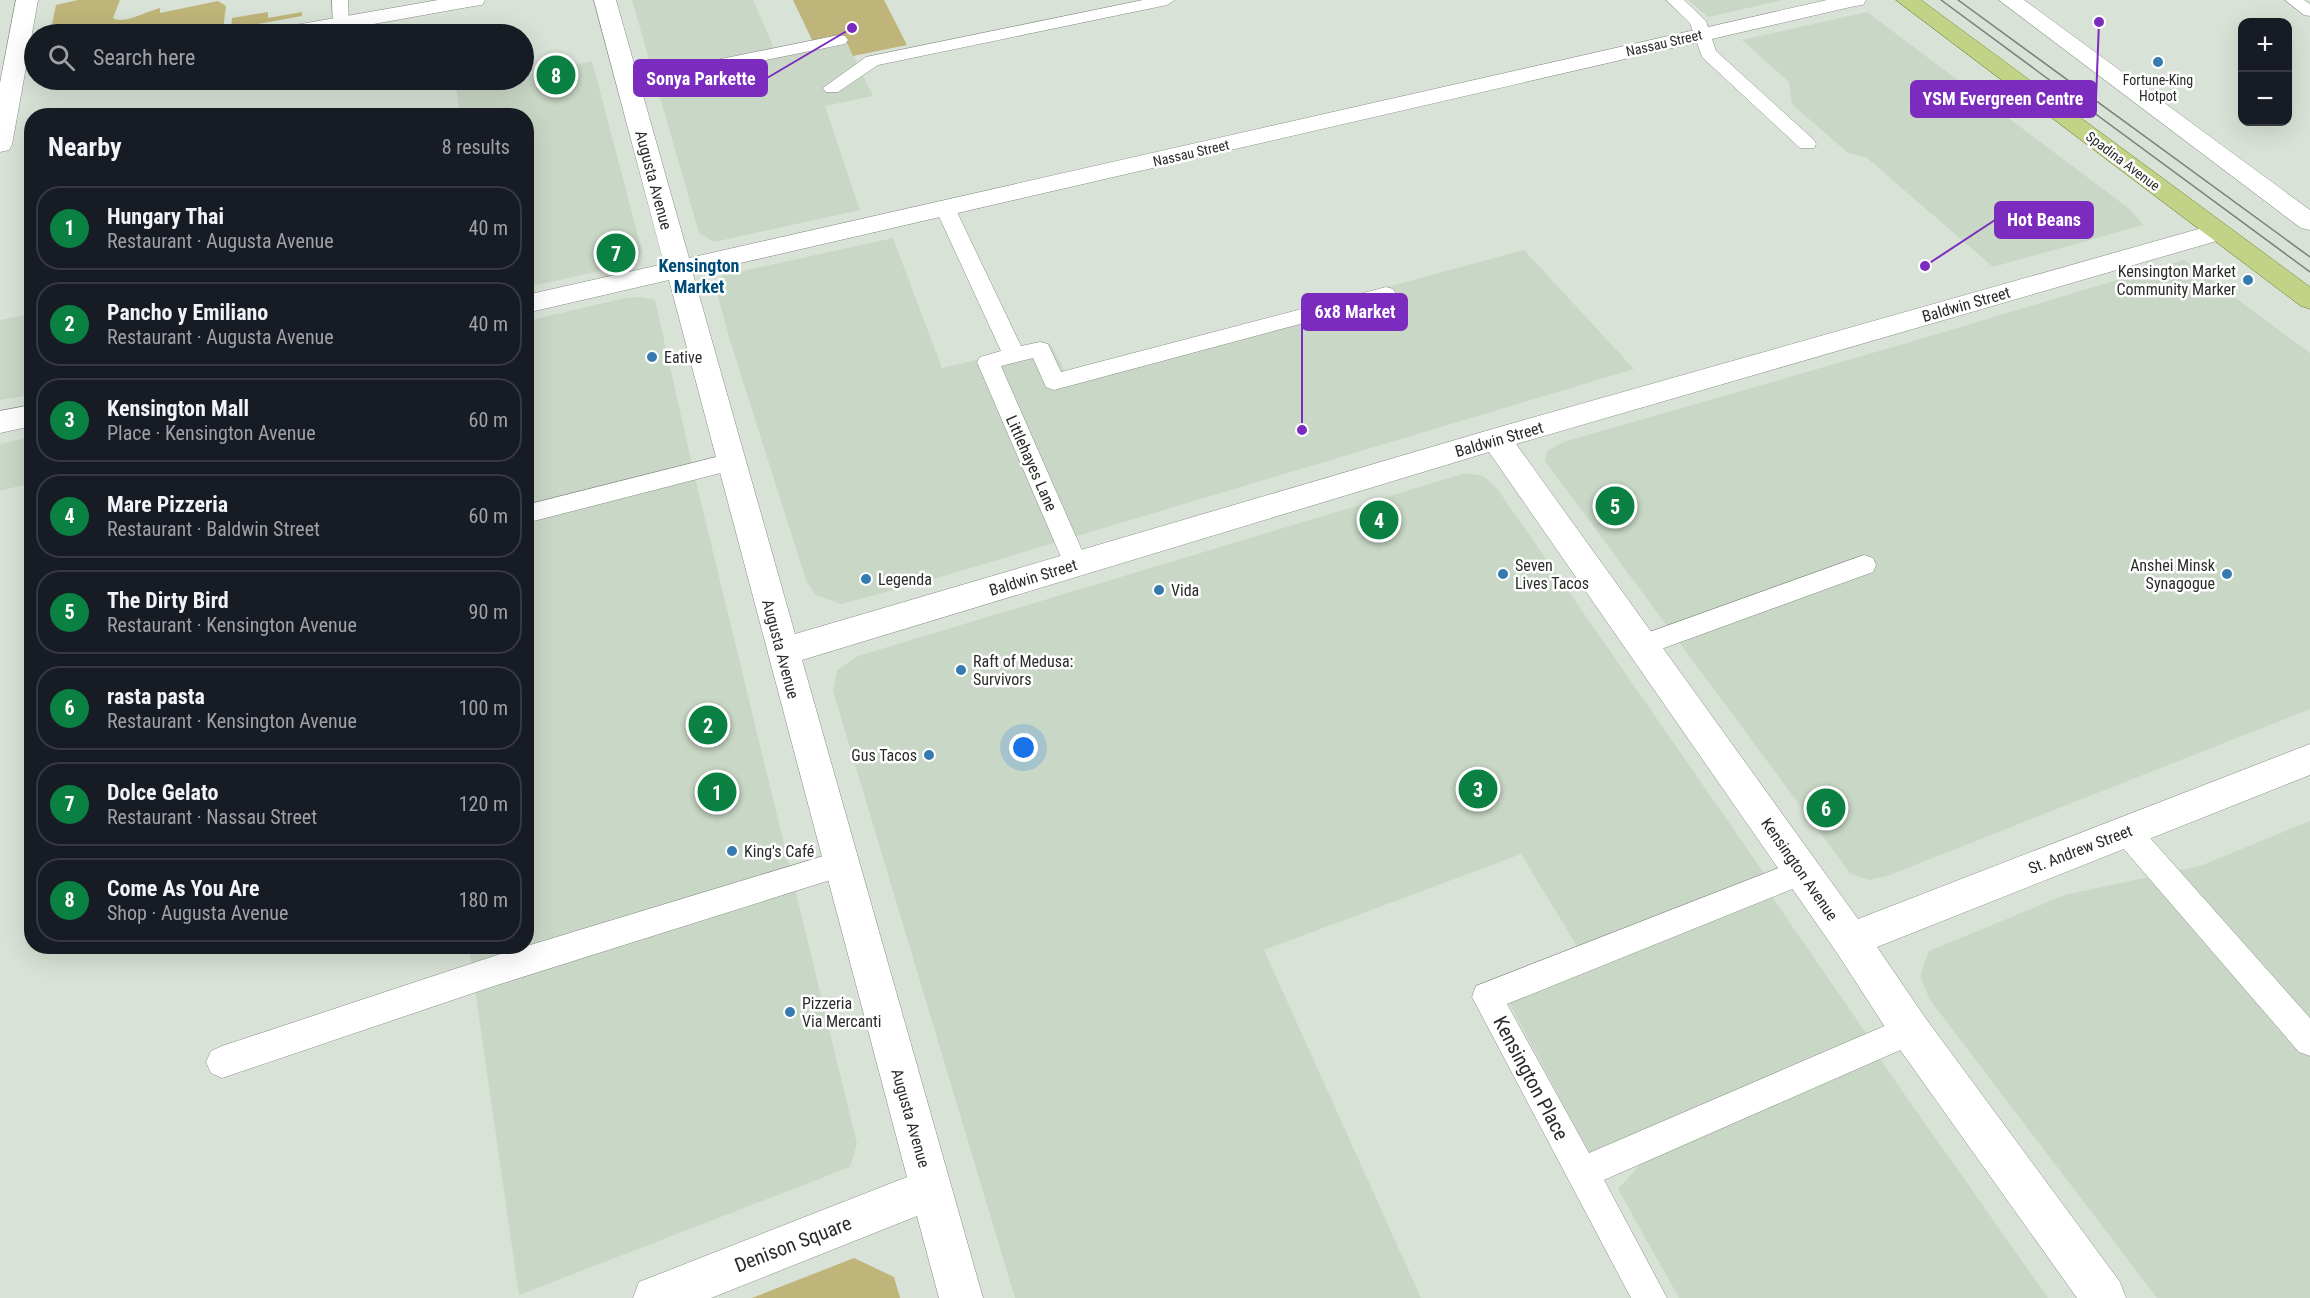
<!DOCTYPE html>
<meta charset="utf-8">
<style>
:root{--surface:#171b24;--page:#20242c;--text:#f1f3f6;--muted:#9ea1a6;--line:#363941;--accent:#0b8043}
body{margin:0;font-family:"Roboto Condensed",sans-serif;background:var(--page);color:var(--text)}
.controls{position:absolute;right:18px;top:18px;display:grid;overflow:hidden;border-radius:12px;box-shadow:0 6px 24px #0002}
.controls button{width:54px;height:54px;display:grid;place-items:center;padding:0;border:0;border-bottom:2px solid var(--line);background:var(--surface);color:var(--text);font:30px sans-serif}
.you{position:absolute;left:1024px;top:748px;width:21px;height:21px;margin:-15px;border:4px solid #fff;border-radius:50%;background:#1a73e8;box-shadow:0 0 0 9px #1a73e833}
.badge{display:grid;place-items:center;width:39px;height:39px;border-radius:50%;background:var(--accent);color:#fff;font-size:20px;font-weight:700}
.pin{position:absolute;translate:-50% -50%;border:3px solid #fff;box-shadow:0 2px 6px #0006}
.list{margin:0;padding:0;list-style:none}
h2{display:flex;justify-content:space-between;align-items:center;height:78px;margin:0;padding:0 24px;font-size:26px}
h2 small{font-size:20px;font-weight:400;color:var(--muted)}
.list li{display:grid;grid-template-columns:39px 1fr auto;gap:18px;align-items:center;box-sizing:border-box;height:84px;margin:0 12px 12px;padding:0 12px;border:2px solid var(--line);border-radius:24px}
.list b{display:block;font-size:22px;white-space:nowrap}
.list p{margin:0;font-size:20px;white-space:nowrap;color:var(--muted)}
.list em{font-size:20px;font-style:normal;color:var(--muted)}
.icon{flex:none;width:33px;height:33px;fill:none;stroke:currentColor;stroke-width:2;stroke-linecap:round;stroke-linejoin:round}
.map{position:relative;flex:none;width:2310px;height:1298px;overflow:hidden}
.search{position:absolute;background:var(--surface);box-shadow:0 6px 24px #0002;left:24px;top:24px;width:510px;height:66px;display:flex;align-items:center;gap:15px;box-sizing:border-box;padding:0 21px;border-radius:33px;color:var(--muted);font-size:22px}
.panel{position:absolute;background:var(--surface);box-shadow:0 6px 24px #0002;left:24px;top:108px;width:510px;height:846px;border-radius:24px}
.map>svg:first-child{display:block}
.built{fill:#c9d7c6}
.green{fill:#bfb57a}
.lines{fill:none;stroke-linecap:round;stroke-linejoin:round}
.service-casing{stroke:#868f85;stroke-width:1}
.minor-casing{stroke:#868f85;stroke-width:1}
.secondary-casing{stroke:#868f85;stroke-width:1}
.primary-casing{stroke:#728430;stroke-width:1}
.service{fill:#fff;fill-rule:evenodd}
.minor{fill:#fff;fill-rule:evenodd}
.secondary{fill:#fff;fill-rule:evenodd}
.primary{fill:#c2d286;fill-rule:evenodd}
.tram{stroke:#7b817a;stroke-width:1.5}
.poi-dot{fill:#357bb0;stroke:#fff;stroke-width:2}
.labels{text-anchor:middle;stroke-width:5;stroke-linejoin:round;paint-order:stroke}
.far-street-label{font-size:14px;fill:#292c28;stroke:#fff}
.far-poi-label{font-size:14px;fill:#292c28;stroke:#fff}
.street-label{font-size:16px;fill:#292c28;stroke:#fff}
.poi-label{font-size:16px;fill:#292c28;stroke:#fff;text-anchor:start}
.neighbourhood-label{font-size:18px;font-weight:bold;fill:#004c79;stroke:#fff}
.near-street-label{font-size:20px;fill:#292c28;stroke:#fff}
.leader{fill:none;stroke:#7b2cbf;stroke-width:2}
.callout-dot{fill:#7b2cbf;stroke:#fff;stroke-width:2}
.callout{fill:#7b2cbf;stroke:#7b2cbf;stroke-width:2}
.callout-label{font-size:18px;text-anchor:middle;font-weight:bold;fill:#fff}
</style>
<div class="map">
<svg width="2310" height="1298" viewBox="0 0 2310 1298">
<rect width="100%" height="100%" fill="#d9e2d7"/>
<!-- built -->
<path class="built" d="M632,0H753L774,48L843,34L873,96L825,106L860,210L714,242L699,233Z
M1688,0H1783L1708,17Z
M1867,12L2131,210L2143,225L1993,267L1866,157L1848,153L1792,104L1789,82L1742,40Z
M592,61L642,251L638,259L623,266L527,287L526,116L460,115L456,88L498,80H524V75Z
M893,238L942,368L1050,343L1066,374L1524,250L1634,369L927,581L841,604L816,595L806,580L729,337L715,285L724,275Z
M2184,260L2310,353V709L1887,876L1869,880L1850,873L1545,461L1547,451L1564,442L1914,341Z
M642,297L655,300L695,478L857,1144L850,1167L519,1295L469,947L526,946L527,321L625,298Z
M31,314V395L0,400V320Z
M31,437V483L0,491V444Z
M1466,473L1483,476L1496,487L1766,876L1580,951L1521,854L1264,950L1421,1298H1015L833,691L837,670L858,656Z
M2310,821V1298H2157L1930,1000L1920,976L1929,951L2065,895L2200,866Z
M1770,894L1868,1036L1590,1154L1506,997Z
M1879,1058L2048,1298H1679L1618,1189L1650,1154Z"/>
<!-- green -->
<path class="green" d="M78,0H120L113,18C124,25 147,11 160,8V13L218,1L226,6L223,30L201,34H50L56,5Z
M793,0H884L907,45L853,56L843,34L812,40Z
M268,12V18L302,12V16L231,29L232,18Z
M854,1258L894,1277L900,1298H752Z"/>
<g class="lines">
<defs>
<path id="service" d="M332,0H348L349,24L347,28H335L333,24Z
M1143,0H1175L1167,5L878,65L838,92H826L823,88L866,57Z
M1666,0H1684L1706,21L1716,51L1814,140L1816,144L1814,148H1800L1702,57L1690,23Z
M2285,0H2304L2310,4V16L2304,15Z
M839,35L845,36L848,40L845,44L628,88L622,87L619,83L622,79L628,78Z
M946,204L953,206L956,210L1021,346L1040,342L1048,344L1061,372L1386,287L1393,289L1396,294L1393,299L1054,390L1046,387L1033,358L1001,366L1088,564L1085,571L1076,574L1067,571L1064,564L977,362L980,357L1001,351L936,210L939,206Z
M732,453L740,456L743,462L740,468L526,523V505Z
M1864,555L1873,558L1876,565L1873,572L1642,656L1633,652L1629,645L1633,638Z
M2126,818L2136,822L2310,1018V1056L2299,1052L2116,840L2112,831L2116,822Z
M840,851L850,855L854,864L850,873L840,877L494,986L222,1078L211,1073L206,1062L211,1051L222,1046L494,956Z
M1802,859L1812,863L1816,872L1812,881L1507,1004L1589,1153L1910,1015L1921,1019L1925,1030L1921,1041L1604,1180L1667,1298H1631L1472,997L1476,986Z"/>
<path id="minor" d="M16,0H38L12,145L9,150L0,152V83Z
M438,0H485L482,5L474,6L318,34H273L276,29L284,27Z
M594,0H616L689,258L1827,0H1866L1863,5L1855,6L693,274L795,634L1496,428L2209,226L2218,224L2227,226L2231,232L2227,238L1516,444L1858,919L2310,744V775L1877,947L1924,1016L2120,1282L2126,1298H2077L1896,1044L1837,953L1489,452L802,660L983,1298H939L917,1216L711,1298H633L639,1282L907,1177L669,280L526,313V295L664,264Z
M32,405V426L0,433V411Z"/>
<path id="secondary" d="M1999,0H2024L2310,210V230L2301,228Z"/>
<path id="primary" d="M1896,0H1921L2310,287V309L2301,306Z"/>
</defs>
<!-- service casing -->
<use href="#service" class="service-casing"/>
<!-- minor casing -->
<use href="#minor" class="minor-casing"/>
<!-- secondary casing -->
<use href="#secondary" class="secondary-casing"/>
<!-- primary casing -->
<use href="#primary" class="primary-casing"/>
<!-- service -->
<use href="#service" class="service"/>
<!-- minor -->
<use href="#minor" class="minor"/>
<!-- secondary -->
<use href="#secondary" class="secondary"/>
<!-- primary -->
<use href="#primary" class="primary"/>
<!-- tram -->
<path class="tram" d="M1941,0L2310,272
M1958,0L2310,257"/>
</g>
<!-- markers -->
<g class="poi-dot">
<circle cx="2158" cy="62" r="6"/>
<circle cx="2248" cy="280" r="6"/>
<circle cx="652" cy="357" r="6"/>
<circle cx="1503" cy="574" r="6"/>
<circle cx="2227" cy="574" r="6"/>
<circle cx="866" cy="579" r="6"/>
<circle cx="1159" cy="590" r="6"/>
<circle cx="961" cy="670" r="6"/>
<circle cx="929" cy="755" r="6"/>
<circle cx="732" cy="851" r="6"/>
<circle cx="790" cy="1012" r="6"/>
</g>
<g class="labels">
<!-- far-street labels -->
<g class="far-street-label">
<text transform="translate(1664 43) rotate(-13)" y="5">Nassau Street</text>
<text transform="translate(1191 153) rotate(-13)" y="5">Nassau Street</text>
<text transform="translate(2123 161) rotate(37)" y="5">Spadina Avenue</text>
</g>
<!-- far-poi labels -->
<g class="far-poi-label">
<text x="2158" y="85">Fortune-King<tspan x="2158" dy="16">Hotpot</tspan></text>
</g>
<!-- street labels -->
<g class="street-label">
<text transform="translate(654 180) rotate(75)" y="6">Augusta Avenue</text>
<text transform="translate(1966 304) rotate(-16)" y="6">Baldwin Street</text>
<text transform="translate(1499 439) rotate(-16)" y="6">Baldwin Street</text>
<text transform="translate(1032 463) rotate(66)" y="6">Littlehayes Lane</text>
<text transform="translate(1033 577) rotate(-17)" y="6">Baldwin Street</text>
<text transform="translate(781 649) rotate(75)" y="6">Augusta Avenue</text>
<text transform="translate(2080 849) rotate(-21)" y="6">St. Andrew Street</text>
<text transform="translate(1800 869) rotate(55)" y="6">Kensington Avenue</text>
<text transform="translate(911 1118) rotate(74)" y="6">Augusta Avenue</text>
</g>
<!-- poi labels -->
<g class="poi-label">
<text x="2236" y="277" text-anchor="end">Kensington Market<tspan x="2236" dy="18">Community Marker</tspan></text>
<text x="664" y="363">Eative</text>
<text x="1515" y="571">Seven<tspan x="1515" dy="18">Lives Tacos</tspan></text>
<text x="2215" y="571" text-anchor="end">Anshei Minsk<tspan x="2215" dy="18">Synagogue</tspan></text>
<text x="878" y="585">Legenda</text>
<text x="1171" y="596">Vida</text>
<text x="973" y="667">Raft of Medusa:<tspan x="973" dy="18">Survivors</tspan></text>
<text x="917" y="761" text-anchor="end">Gus Tacos</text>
<text x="744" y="857">King's Café</text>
<text x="802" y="1009">Pizzeria<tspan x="802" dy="18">Via Mercanti</tspan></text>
</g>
<!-- neighbourhood labels -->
<g class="neighbourhood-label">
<text x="699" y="272">Kensington<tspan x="699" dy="21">Market</tspan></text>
</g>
<!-- near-street labels -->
<g class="near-street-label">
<text transform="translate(1531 1078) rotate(62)" y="7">Kensington Place</text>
<text transform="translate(793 1244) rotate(-21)" y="7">Denison Square</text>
</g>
</g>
<!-- callouts -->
<path class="leader" d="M852 28L767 78M2099 22L2096 99M1925 266L1995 220M1302 430L1302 312"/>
<g class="callout-dot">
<circle cx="852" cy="28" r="6"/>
<circle cx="2099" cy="22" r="6"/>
<circle cx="1925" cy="266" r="6"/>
<circle cx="1302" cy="430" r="6"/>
</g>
<g class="callout">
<rect x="634" y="60" width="133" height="36" rx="6"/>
<rect x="1911" y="81" width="185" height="36" rx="6"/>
<rect x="1995" y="202" width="98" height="36" rx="6"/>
<rect x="1302" y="294" width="105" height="36" rx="6"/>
</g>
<g class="callout-label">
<text x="701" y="85">Sonya Parkette</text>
<text x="2003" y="105">YSM Evergreen Centre</text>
<text x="2044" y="226">Hot Beans</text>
<text x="1355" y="318">6x8 Market</text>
</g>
</svg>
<div class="controls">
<button>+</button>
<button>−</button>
</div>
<div class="you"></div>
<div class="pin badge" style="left:717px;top:792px">1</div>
<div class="pin badge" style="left:708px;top:725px">2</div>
<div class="pin badge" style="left:1478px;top:789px">3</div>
<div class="pin badge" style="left:1379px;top:520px">4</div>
<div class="pin badge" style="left:1615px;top:506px">5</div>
<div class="pin badge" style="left:1826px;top:808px">6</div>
<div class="pin badge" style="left:616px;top:253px">7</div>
<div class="pin badge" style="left:556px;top:75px">8</div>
<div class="search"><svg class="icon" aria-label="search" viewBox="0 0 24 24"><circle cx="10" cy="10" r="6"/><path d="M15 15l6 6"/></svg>Search here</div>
<section class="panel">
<h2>Nearby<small>8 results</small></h2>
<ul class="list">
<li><span class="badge">1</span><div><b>Hungary Thai</b><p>Restaurant · Augusta Avenue</p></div><em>40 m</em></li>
<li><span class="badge">2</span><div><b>Pancho y Emiliano</b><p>Restaurant · Augusta Avenue</p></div><em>40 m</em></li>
<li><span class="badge">3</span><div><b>Kensington Mall</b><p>Place · Kensington Avenue</p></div><em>60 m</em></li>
<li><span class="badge">4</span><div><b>Mare Pizzeria</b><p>Restaurant · Baldwin Street</p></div><em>60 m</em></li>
<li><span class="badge">5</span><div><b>The Dirty Bird</b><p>Restaurant · Kensington Avenue</p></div><em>90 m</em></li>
<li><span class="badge">6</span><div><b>rasta pasta</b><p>Restaurant · Kensington Avenue</p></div><em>100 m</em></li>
<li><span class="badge">7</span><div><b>Dolce Gelato</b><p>Restaurant · Nassau Street</p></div><em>120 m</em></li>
<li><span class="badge">8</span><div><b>Come As You Are</b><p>Shop · Augusta Avenue</p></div><em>180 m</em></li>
</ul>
</section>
</div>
